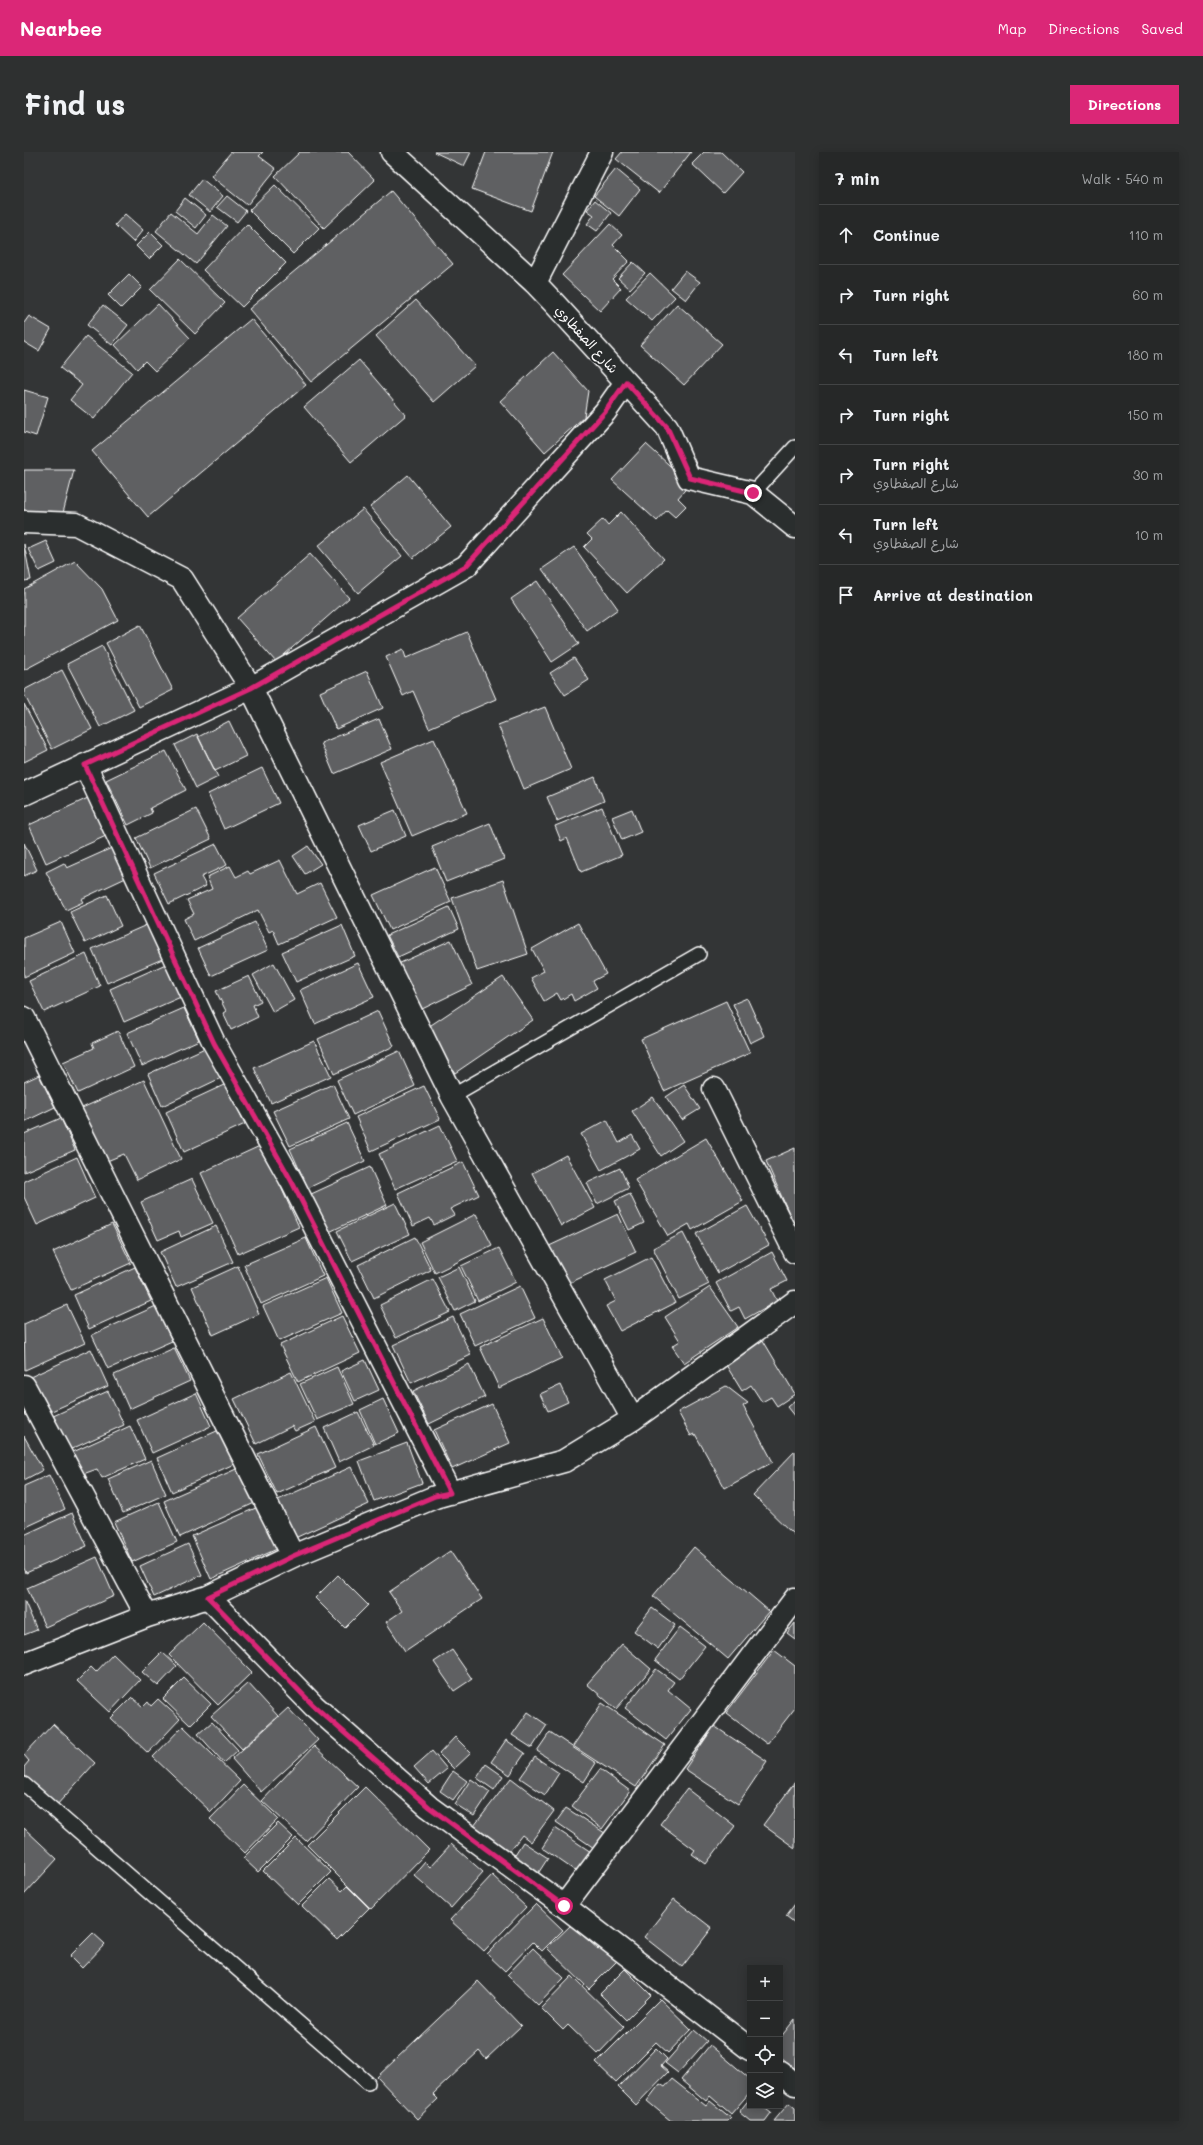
<!DOCTYPE html>
<meta charset="utf-8">
<style>
:root{--surface:#262828;--page:#2e3030;--text:#f1f3f6;--muted:#a4a6a8;--line:#424445;--accent:#db2777}
body{margin:0;font-family:Mali,"Playpen Sans Arabic",sans-serif;background:var(--page);color:var(--text)}
.controls{position:absolute;right:12px;bottom:12px;display:grid;overflow:hidden;border-radius:0px;box-shadow:0 2px 10px #0003}
.controls button{width:36px;height:36px;display:grid;place-items:center;padding:0;border:0;border-bottom:1px solid var(--line);background:var(--surface);color:var(--text);font:20px sans-serif}
.stop{position:absolute;width:12px;height:12px;margin:-9px;border:3px solid #db2777;border-radius:50%;background:#fff}
.stop.end{background:#db2777;border-color:#fff;box-shadow:0 1px 4px #0008}
.list{margin:0;padding:0;list-style:none}
h2{display:flex;justify-content:space-between;align-items:center;height:52px;margin:0;padding:0 16px;font-size:17px}
h2 small{font-size:13px;font-weight:400;color:var(--muted)}
.list li{display:grid;grid-template-columns:26px 1fr auto;gap:12px;align-items:center;box-sizing:border-box;height:60px;padding:0 16px;border-top:1px solid var(--line)}
.list b{display:block;font-size:15px;white-space:nowrap}
.list p{margin:0;font-size:13px;white-space:nowrap;color:var(--muted)}
.list em{font-size:13px;font-style:normal;color:var(--muted)}
.icon{flex:none;width:22px;height:22px;fill:none;stroke:currentColor;stroke-width:2;stroke-linecap:round;stroke-linejoin:round}
.map{position:relative;flex:none;width:771px;height:1969px;overflow:hidden;border-radius:0px}
header{display:flex;align-items:center;gap:24px;box-sizing:border-box;height:56px;padding:0 20px;background:var(--accent);color:#fff}
header strong{font-size:19px}
nav{display:flex;gap:22px;margin-inline-start:auto;font-size:14px}
.intro{display:flex;align-items:center;justify-content:space-between;box-sizing:border-box;height:96px;padding:0 24px}
h1{margin:0;font-size:28px}
.button{padding:10px 18px;border-radius:0px;background:var(--accent);color:#fff;font-size:14px;font-weight:700}
main{display:flex;gap:24px;padding:0 24px}
aside{flex:1;background:var(--surface);border-radius:0px;box-shadow:0 2px 10px #0003}
.map>svg:first-child{display:block}
.building{fill:#5f6162;stroke:#fff}
.lines{fill:none;stroke-linecap:round;stroke-linejoin:round}
.service-casing{stroke:#fff;stroke-width:16}
.minor-casing{stroke:#fff;stroke-width:25}
.service{stroke:#2a2d2e;stroke-width:13}
.minor{stroke:#2a2d2e;stroke-width:22}
.route{stroke:#db2777;stroke-width:5}
.labels{text-anchor:middle;stroke-width:3.5;stroke-linejoin:round;paint-order:stroke}
.street-label{font-size:13px;fill:#fff;stroke:#2a2d2e}
</style>
<header>
<strong>Nearbee</strong>
<nav><a>Map</a><a>Directions</a><a>Saved</a></nav>
</header>
<div class="intro"><h1>Find us</h1><a class="button">Directions</a></div>
<main>
<div class="map">
<svg width="771" height="1969" viewBox="0 0 771 1969">
<rect width="100%" height="100%" fill="#333536"/>
<filter id="ink" filterUnits="userSpaceOnUse"><feTurbulence type="fractalNoise" baseFrequency=".025" numOctaves="2"/><feDisplacementMap in="SourceGraphic" scale="8" xChannelSelector="R" yChannelSelector="G"/><feConvolveMatrix kernelMatrix="1 2 1 2 8 2 1 2 1" color-interpolation-filters="sRGB"/></filter>
<g filter="url(#ink)">
<!-- building -->
<path class="building" d="M207,0H239L235,4L252,17L223,53L187,24Z
M276,0H324L351,28L300,76L251,24Z
M410,0H447L440,14Z
M462,0H529L507,59L448,37Z
M598,0H667L635,41L592,7Z
M680,0H697L718,20L699,41L668,12Z
M592,17L616,37L595,64L570,44Z
M178,27L199,44L186,60L165,43Z
M251,33L295,76L269,102L225,58Z
M367,39L429,112L287,230L225,157Z
M203,44L222,59L213,70L193,55Z
M161,46L182,63L172,76L151,59Z
M571,48L587,61L573,79L563,72L570,63L563,58Z
M147,60L174,82L189,63L203,74L172,112L132,79Z
M101,62L119,78L109,90L91,73Z
M223,72L262,111L218,155L179,118Z
M586,72L598,83L589,93L605,109L588,127L597,136L576,159L538,123Z
M126,80L139,93L125,107L112,94Z
M156,107L201,151L171,182L126,138Z
M609,110L621,121L606,137L594,126Z
M661,119L676,130L662,148L647,136Z
M626,121L651,145L628,169L602,146Z
M105,122L118,135L97,156L84,143Z
M392,148L451,214L410,250L352,184Z
M134,152L166,186L131,219L121,209L113,217L91,193Z
M653,152L698,192L660,233L616,193Z
M79,153L104,173L88,193L63,173Z
M5,164L27,177L15,199L0,190V171Z
M227,167L282,233L124,365L68,299Z
M62,184L108,220L70,267L46,248L58,233L36,216Z
M529,200L564,239L560,265L521,300L476,249Z
M335,208L382,263L327,310L280,255Z
M0,238L24,245L12,284L0,280Z
M622,292L666,332L654,346L662,354L651,365L643,358L633,369L588,328Z
M0,318H50L38,365L0,364Z
M384,323L427,375L389,406L346,355Z
M339,357L378,404L334,441L294,394Z
M597,360L640,407L603,441L560,395L568,387L563,382L579,367L584,373Z
M22,389L32,411L15,419L4,397Z
M0,392L7,428L0,429Z
M550,395L594,457L563,479L518,417Z
M286,402L325,446L252,510L213,466Z
M51,409L78,437L94,468L0,518V437Z
M513,429L555,492L528,510L487,447Z
M116,473L149,538L115,555L82,491Z
M443,480L472,547L405,576L389,539L379,544L362,505L379,497L382,506Z
M78,494L110,558L76,575L43,512Z
M550,506L565,528L541,543L526,521Z
M38,518L68,577L28,597L0,542V538Z
M343,519L359,556L312,577L296,540Z
M0,552L24,598L0,610Z
M521,555L547,617L500,637L474,573Z
M355,567L368,597L310,622L297,591Z
M205,569L222,604L191,619L174,585Z
M173,582L194,625L172,636L151,593Z
M410,587L443,661L388,684L356,610Z
M142,599L162,638L126,656L128,661L104,673L82,628Z
M238,616L255,651L200,677L184,642Z
M571,625L580,649L533,669L523,645Z
M64,646L82,684L22,711L5,673Z
M578,655L598,703L557,720L543,686L537,689L531,674Z
M172,657L187,687L126,716L112,686Z
M608,657L617,680L598,688L588,665Z
M371,658L382,684L347,699L335,673Z
M466,671L480,707L422,730L408,695Z
M0,691L13,718L0,724Z
M192,692L203,713L177,725L182,734L145,752L130,721Z
M92,694L106,724L57,747L59,750L42,758L22,720L40,711L43,716Z
M284,694L297,712L281,722L269,704Z
M256,708L273,742L296,731L313,765L255,792L249,778L245,780L234,758L170,789L160,767L170,762L163,748L188,737L183,725L206,714L212,725L224,719L226,722Z
M411,715L427,750L366,778L349,743Z
M479,728L504,802L453,819L428,746Z
M83,743L97,774L61,791L46,760Z
M425,755L435,777L374,805L363,783Z
M37,770L51,801L0,825V786Z
M231,770L244,798L187,824L174,796Z
M127,771L143,805L83,831L68,797Z
M554,771L582,822L569,829L573,836L550,849L547,842L537,848L533,841L520,849L507,826L520,819L508,797Z
M318,773L331,804L272,830L258,800Z
M427,788L448,833L396,858L374,812Z
M62,802L76,834L20,860L5,829Z
M144,811L159,844L100,870L86,837Z
M250,811L270,848L249,860L229,823Z
M334,811L350,845L291,872L276,838Z
M225,824L237,849L229,853L234,865L207,878L199,861L202,859L192,839Z
M479,825L509,868L431,921L401,877Z
M723,846L740,884L726,891L709,852Z
M702,849L726,901L640,939L617,887Z
M160,856L175,888L118,914L103,881Z
M354,859L370,894L310,922L294,887Z
M94,879L110,915L54,941L39,910L70,896L68,891Z
M290,889L307,924L247,951L230,916Z
M183,895L197,926L138,954L124,922Z
M375,899L391,934L329,963L313,928Z
M15,923L31,955L0,970V930Z
M120,928L157,1007L113,1028L100,1002L83,1009L58,956Z
M202,932L221,972L160,1000L142,960Z
M309,932L325,967L266,994L249,959Z
M660,933L676,957L658,968L642,945Z
M400,934L416,967L347,999L332,965Z
M629,945L659,989L637,1004L608,959Z
M37,966L51,998L0,1020V982Z
M583,968L595,991L608,983L616,997L577,1018L557,982Z
M323,971L341,1009L284,1036L266,997Z
M416,973L433,1009L371,1037L355,1002Z
M682,986L719,1049L668,1078L665,1072L644,1084L611,1028Z
M238,993L275,1075L214,1102L177,1021Z
M771,996V1075L742,1009Z
M542,1003L571,1056L537,1074L508,1021Z
M53,1005L71,1046L13,1073L0,1045V1029Z
M439,1010L455,1043L426,1057L430,1063L410,1073L406,1066L389,1074L374,1041Z
M346,1015L363,1053L303,1081L285,1043Z
M596,1016L605,1036L573,1052L563,1031Z
M168,1027L189,1071L157,1085L155,1079L134,1088L117,1050Z
M606,1042L620,1071L605,1078L591,1049Z
M371,1051L386,1082L328,1109L313,1079Z
M723,1054L745,1093L694,1121L672,1082Z
M452,1062L468,1093L411,1121L396,1090Z
M594,1062L612,1100L541,1133L523,1095Z
M88,1072L107,1111L47,1138L29,1100Z
M192,1074L209,1110L152,1135L136,1100Z
M659,1081L685,1132L655,1147L629,1096Z
M391,1085L407,1118L350,1146L334,1113Z
M282,1086L299,1124L237,1152L220,1113Z
M475,1096L492,1130L454,1149L437,1114Z
M748,1100L763,1129L747,1137L753,1149L721,1167L715,1155L707,1159L692,1131Z
M627,1105L651,1151L596,1179L582,1154L592,1149L581,1128Z
M214,1114L235,1162L189,1183L168,1135Z
M111,1115L127,1149L65,1177L50,1143Z
M435,1115L451,1149L431,1159L414,1125Z
M302,1126L318,1161L255,1189L239,1154Z
M409,1127L426,1160L372,1186L356,1153Z
M496,1134L511,1166L451,1194L436,1162Z
M686,1135L714,1175L660,1211L648,1194L656,1189L641,1165Z
M43,1153L61,1191L1,1218L0,1172Z
M132,1154L148,1189L84,1217L68,1183Z
M318,1164L336,1201L274,1230L256,1193Z
M429,1165L447,1203L387,1231L369,1193Z
M519,1166L538,1206L475,1236L456,1195Z
M737,1185L771,1242L753,1254L747,1245L738,1250L727,1233L718,1239L702,1213L714,1206L710,1200Z
M150,1196L166,1229L105,1257L90,1223Z
M67,1197L84,1234L21,1262L4,1226Z
M341,1208L355,1238L331,1249L317,1219Z
M445,1212L461,1245L405,1272L389,1239Z
M313,1215L330,1252L293,1268L276,1232Z
M267,1220L291,1270L271,1279L268,1274L232,1292L210,1247Z
M536,1233L544,1250L524,1259L516,1242Z
M702,1234L724,1251L719,1254L749,1310L701,1336L671,1282L667,1284L654,1260Z
M84,1239L100,1273L43,1299L27,1265Z
M172,1241L187,1274L128,1301L113,1268Z
M359,1247L375,1281L351,1292L336,1258Z
M771,1248V1265L763,1255Z
M468,1252L486,1291L428,1317L410,1278Z
M334,1260L350,1293L315,1310L300,1276Z
M106,1274L121,1307L78,1326L73,1317L59,1322L49,1300Z
M292,1275L311,1316L253,1342L234,1302Z
M195,1278L210,1312L148,1340L133,1306Z
M0,1284L19,1318L0,1328Z
M383,1291L398,1331L350,1349L335,1309Z
M771,1299V1384L729,1343Z
M127,1308L142,1342L99,1361L84,1327Z
M219,1314L235,1349L156,1385L140,1349Z
M327,1315L345,1352L271,1386L254,1348Z
M25,1323L41,1357L0,1376V1334Z
M135,1350L153,1390L108,1410L90,1370Z
M234,1355L253,1397L187,1427L168,1384Z
M48,1361L63,1394L2,1421L0,1416V1383Z
M164,1392L178,1423L130,1445L116,1414Z
M670,1395L745,1459L704,1507L629,1444Z
M426,1399L458,1447L381,1499L362,1470L378,1459L365,1440Z
M73,1405L90,1444L21,1475L3,1436Z
M314,1423L344,1453L321,1476L291,1446Z
M0,1448L13,1478L0,1483Z
M628,1456L651,1473L634,1497L610,1479Z
M179,1470L228,1520L194,1553L145,1503Z
M771,1471V1487L763,1481Z
M656,1475L681,1494L655,1527L631,1508Z
M598,1492L627,1517L592,1557L563,1532Z
M428,1498L448,1527L430,1539L410,1510Z
M750,1498L771,1514V1556L743,1592L702,1561Z
M138,1500L153,1514L134,1534L118,1520Z
M89,1502L116,1528L86,1560L53,1529L67,1515L72,1520Z
M632,1517L650,1530L644,1538L667,1557L642,1588L601,1556Z
M160,1526L187,1552L166,1573L139,1547Z
M224,1531L254,1564L218,1597L187,1564Z
M108,1545L119,1555L124,1550L127,1554L134,1547L156,1567L124,1601L87,1566Z
M578,1551L641,1593L612,1635L549,1594Z
M264,1556L294,1588L237,1640L208,1607Z
M504,1560L523,1573L508,1596L488,1583Z
M188,1570L214,1598L200,1611L174,1582Z
M29,1572L71,1611L31,1655L0,1626V1615L5,1609L0,1603Z
M159,1574L216,1629L187,1660L129,1605Z
M690,1574L743,1609L714,1652L661,1617Z
M526,1580L572,1611L560,1630L513,1599Z
M431,1585L447,1601L430,1617L415,1602Z
M482,1588L501,1601L486,1623L467,1610Z
M290,1594L334,1635L282,1689L238,1649Z
M408,1599L423,1617L405,1632L390,1615Z
M511,1605L535,1621L521,1643L496,1626Z
M462,1612L479,1624L470,1638L453,1626Z
M576,1617L606,1639L578,1677L548,1654Z
M429,1619L443,1629L429,1648L416,1639Z
M487,1626L530,1659L507,1690L498,1683L484,1701L450,1674Z
M447,1627L466,1640L450,1664L431,1652Z
M771,1630V1696L739,1673Z
M219,1633L254,1667L221,1701L186,1667Z
M341,1635L405,1698L347,1757L283,1693Z
M663,1637L711,1674L682,1712L668,1702L671,1698L636,1672Z
M542,1656L584,1683L573,1698L532,1670Z
M254,1671L269,1685L234,1720L219,1706Z
M0,1676L33,1707L0,1743Z
M531,1676L567,1700L553,1720L518,1696Z
M272,1686L307,1720L274,1753L239,1719Z
M499,1690L524,1706L513,1723L488,1707Z
M427,1692L459,1720L427,1756L390,1723L401,1710L406,1715Z
M468,1723L502,1755L460,1799L426,1768Z
M305,1727L318,1739L323,1734L345,1756L313,1788L278,1754Z
M650,1747L688,1776L658,1815L620,1785Z
M512,1752L539,1778L518,1799L509,1790L481,1819L463,1802Z
M771,1752V1771L762,1764Z
M547,1773L574,1797L578,1794L593,1809L565,1837L523,1796Z
M69,1781L81,1792L58,1816L46,1804Z
M509,1796L540,1826L514,1853L483,1823Z
M601,1817L627,1843L602,1868L576,1842Z
M548,1824L600,1875L574,1902L544,1873L539,1878L517,1856Z
M454,1829L497,1874L462,1907L455,1899L409,1942L414,1947L393,1967L353,1925Z
M636,1847L667,1877L644,1901L632,1890L592,1930L572,1911Z
M771,1867V1917L756,1905V1886Z
M670,1878L683,1889L654,1921L641,1911Z
M686,1893L726,1927V1940L707,1962L686,1944L682,1949L657,1928Z
M632,1896L643,1907L637,1914L644,1920L612,1953L594,1935Z
M648,1927L682,1954L686,1949L707,1966L704,1969H647L623,1949L636,1932L641,1935Z
M726,1946V1954H738L747,1961L741,1969H726L715,1960Z
M765,1951L771,1956V1969H750Z"/>
<g class="lines">
<defs>
<path id="service" d="M729,341L771,295
M428,944L675,802
M0,1632L344,1931"/>
<path id="minor" d="M368,0L511,131L530,151L643,275L665,326L729,341L771,375
M511,131L578,0
M0,370L52,372L158,427L227,536L428,944L609,1267
M61,613L190,891L268,1030L426,1341
M0,642L227,536L442,414L581,260L602,230
M0,866L269,1404
M690,937L771,1100
M0,1234L123,1464
M184,1445L290,1554L405,1655L540,1754L726,1897
M0,1512L123,1464L184,1445L269,1404L411,1345L540,1309L609,1267L771,1150
M540,1754L771,1447
M756,1920L771,1932"/>
</defs>
<!-- service casing -->
<use href="#service" class="service-casing"/>
<!-- minor casing -->
<use href="#minor" class="minor-casing"/>
<!-- service -->
<use href="#service" class="service"/>
<!-- minor -->
<use href="#minor" class="minor"/>
</g>
</g>
<g class="lines" filter="url(#ink)">
<!-- route -->
<path class="route" d="M540,1754L405,1655L290,1554L184,1445L269,1404L411,1344L426,1341L268,1030L190,891L61,613L227,536L442,414L581,260L602,230L643,275L666,326L729,341"/>
</g>
<g class="labels">
<!-- street labels -->
<g class="street-label">
<text transform="translate(563 187) rotate(48)" y="5">شارع الصفطاوي</text>
</g>
</g>
</svg>
<div class="controls">
<button>+</button>
<button>−</button>
<button><svg class="icon" aria-label="locate" viewBox="0 0 24 24"><circle cx="12" cy="12" r="6"/><path d="M12 2v4M12 18v4M2 12h4M18 12h4"/></svg></button>
<button><svg class="icon" aria-label="layers" viewBox="0 0 24 24"><path d="M12 4l9 5-9 5-9-5zM3 14l9 5 9-5"/></svg></button>
</div>
<div class="stop" style="left:540px;top:1754px"></div>
<div class="stop end" style="left:729px;top:341px"></div>
</div>
<aside>
<h2>7 min<small>Walk · 540 m</small></h2>
<ul class="list">
<li><svg class="icon" aria-label="ahead" viewBox="0 0 24 24"><path d="M12 20V5M6 11l6-6 6 6"/></svg><div><b>Continue</b></div><em>110 m</em></li>
<li><svg class="icon" aria-label="right" viewBox="0 0 24 24"><path d="M7 20v-9h11M14 6l5 5-5 5"/></svg><div><b>Turn right</b></div><em>60 m</em></li>
<li><svg class="icon" aria-label="left" viewBox="0 0 24 24"><path d="M17 20v-9H6M10 6l-5 5 5 5"/></svg><div><b>Turn left</b></div><em>180 m</em></li>
<li><svg class="icon" aria-label="right" viewBox="0 0 24 24"><path d="M7 20v-9h11M14 6l5 5-5 5"/></svg><div><b>Turn right</b></div><em>150 m</em></li>
<li><svg class="icon" aria-label="right" viewBox="0 0 24 24"><path d="M7 20v-9h11M14 6l5 5-5 5"/></svg><div><b>Turn right</b><p>شارع الصفطاوي</p></div><em>30 m</em></li>
<li><svg class="icon" aria-label="left" viewBox="0 0 24 24"><path d="M17 20v-9H6M10 6l-5 5 5 5"/></svg><div><b>Turn left</b><p>شارع الصفطاوي</p></div><em>10 m</em></li>
<li><svg class="icon" aria-label="arrive" viewBox="0 0 24 24"><path d="M6 21V4h12l-3 4 3 4H6"/></svg><div><b>Arrive at destination</b></div></li>
</ul>
</aside>
</main>
